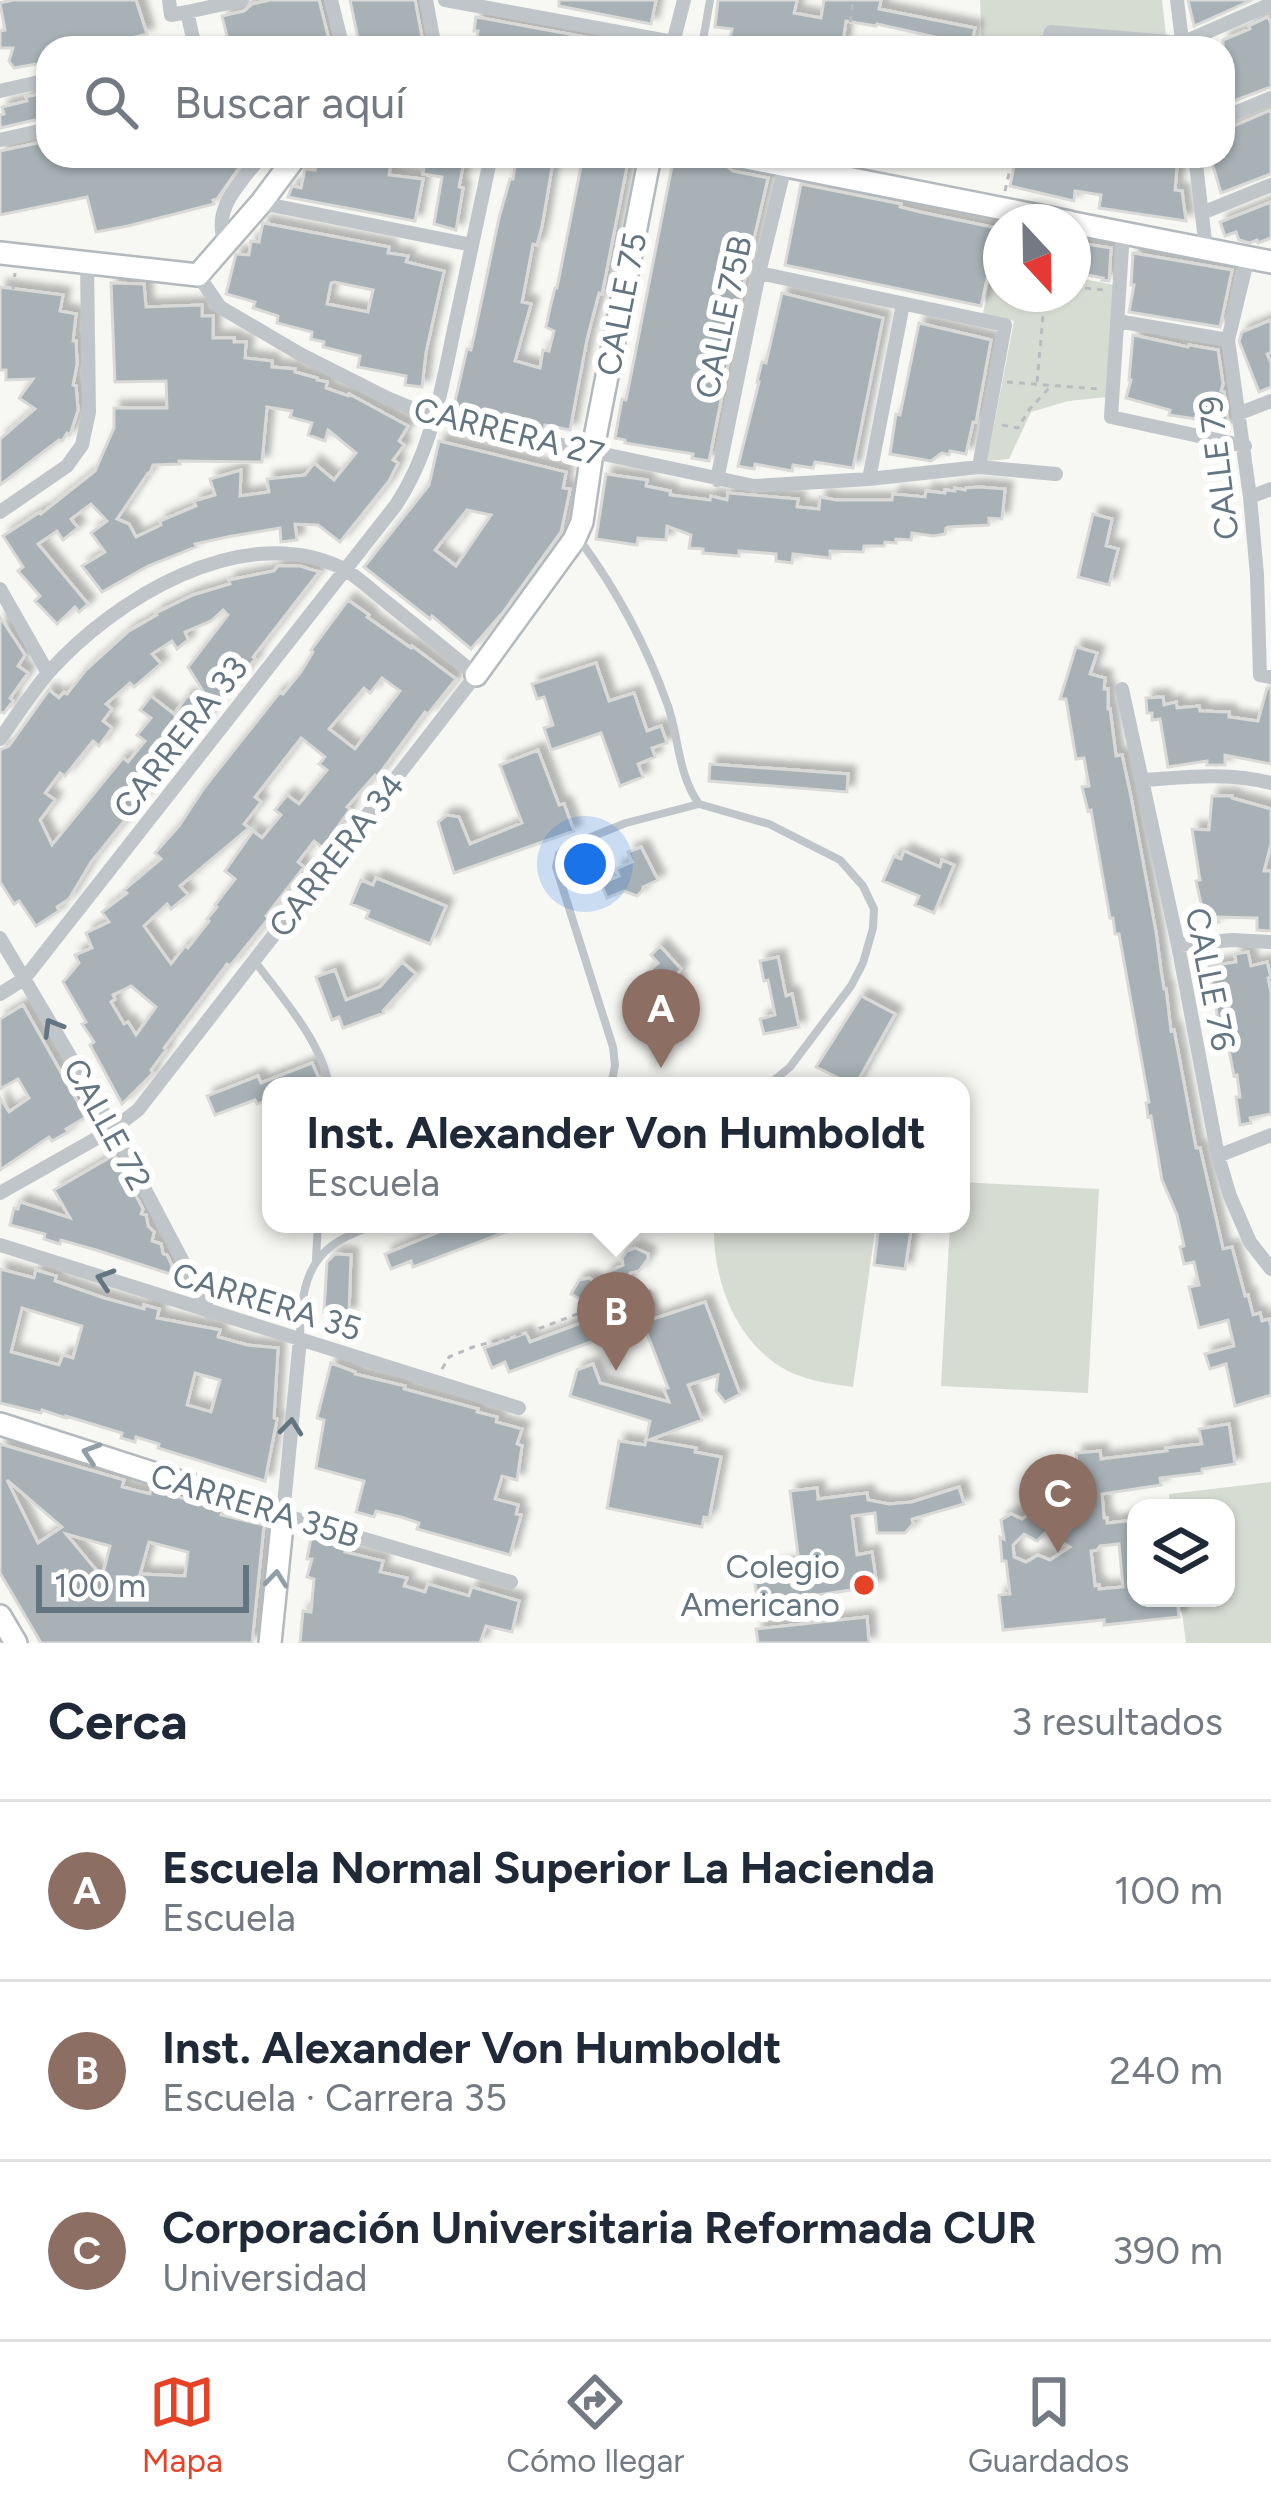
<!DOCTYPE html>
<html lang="es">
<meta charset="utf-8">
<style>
:root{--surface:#fff;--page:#f6f6f7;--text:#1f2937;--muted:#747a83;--line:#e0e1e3;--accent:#e64226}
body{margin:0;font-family:Figtree,sans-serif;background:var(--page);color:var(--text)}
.controls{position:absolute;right:36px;bottom:36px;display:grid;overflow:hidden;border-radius:24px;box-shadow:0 3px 9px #0004}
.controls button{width:108px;height:108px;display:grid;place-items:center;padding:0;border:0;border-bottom:3px solid var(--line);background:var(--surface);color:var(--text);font:60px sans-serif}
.compass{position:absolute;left:983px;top:204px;width:108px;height:108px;border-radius:50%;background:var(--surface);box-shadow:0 3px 9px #0004;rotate:158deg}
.scale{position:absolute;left:36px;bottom:30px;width:213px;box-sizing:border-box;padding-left:12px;border:6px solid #627580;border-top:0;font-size:33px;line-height:42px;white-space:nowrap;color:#627580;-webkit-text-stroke:9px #fff;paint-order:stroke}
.you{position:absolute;left:585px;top:864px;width:42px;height:42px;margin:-30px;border:9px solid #fff;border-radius:50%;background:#1a73e8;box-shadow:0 0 0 18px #1a73e833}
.badge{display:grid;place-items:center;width:78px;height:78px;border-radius:50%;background:var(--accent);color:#fff;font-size:39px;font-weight:700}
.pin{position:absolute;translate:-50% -99px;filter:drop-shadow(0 3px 6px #0008)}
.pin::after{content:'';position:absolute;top:63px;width:42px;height:36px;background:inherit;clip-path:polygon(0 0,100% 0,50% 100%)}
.popup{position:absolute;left:262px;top:1077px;width:708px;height:156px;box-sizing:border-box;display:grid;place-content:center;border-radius:24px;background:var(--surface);filter:drop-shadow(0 3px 9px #0005);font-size:39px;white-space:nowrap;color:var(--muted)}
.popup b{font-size:45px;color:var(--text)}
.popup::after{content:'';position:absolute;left:50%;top:100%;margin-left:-24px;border:24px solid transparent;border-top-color:var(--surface)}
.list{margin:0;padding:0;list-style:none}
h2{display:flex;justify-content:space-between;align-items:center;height:156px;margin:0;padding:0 48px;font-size:51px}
h2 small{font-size:39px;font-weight:400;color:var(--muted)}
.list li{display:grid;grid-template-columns:78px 1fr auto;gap:36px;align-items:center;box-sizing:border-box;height:180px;padding:0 48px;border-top:3px solid var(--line)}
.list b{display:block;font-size:45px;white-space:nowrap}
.list p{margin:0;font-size:39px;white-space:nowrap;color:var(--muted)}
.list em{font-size:39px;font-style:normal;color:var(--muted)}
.icon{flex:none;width:66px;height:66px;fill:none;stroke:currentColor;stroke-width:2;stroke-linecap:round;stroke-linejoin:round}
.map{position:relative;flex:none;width:1271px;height:1643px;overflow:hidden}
.search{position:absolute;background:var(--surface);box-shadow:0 3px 9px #0004;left:36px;right:36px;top:36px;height:132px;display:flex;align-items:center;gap:30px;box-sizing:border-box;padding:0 42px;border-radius:36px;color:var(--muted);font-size:45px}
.sheet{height:696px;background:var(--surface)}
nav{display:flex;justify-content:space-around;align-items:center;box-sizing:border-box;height:168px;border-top:3px solid var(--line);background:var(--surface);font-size:33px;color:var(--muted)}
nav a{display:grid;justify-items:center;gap:6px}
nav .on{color:var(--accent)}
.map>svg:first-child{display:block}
.green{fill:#d7dcd3}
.building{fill:#a7b1b6;stroke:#d9d9d7;stroke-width:3;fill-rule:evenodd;filter:url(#shadow)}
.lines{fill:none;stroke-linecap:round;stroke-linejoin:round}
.secondary-casing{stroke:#b3b9bd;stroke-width:26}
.path{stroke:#b8bcbf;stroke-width:3;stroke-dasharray:6 6;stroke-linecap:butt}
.lane{stroke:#c0c5c9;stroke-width:8}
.street{stroke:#c0c5c9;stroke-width:14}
.secondary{stroke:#fff;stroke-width:21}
.oneway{stroke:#627580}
.oneway2{stroke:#919ea6}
.poi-dot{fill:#e64226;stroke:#fff;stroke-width:4.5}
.labels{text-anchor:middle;stroke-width:12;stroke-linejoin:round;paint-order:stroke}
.street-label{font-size:33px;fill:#627580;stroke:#fff}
.poi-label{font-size:33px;fill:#627580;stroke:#fff;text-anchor:end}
</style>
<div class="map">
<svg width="1271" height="1643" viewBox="0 0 1271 1643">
<defs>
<filter id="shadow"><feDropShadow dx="7" dy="-7" stdDeviation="3" flood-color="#0004"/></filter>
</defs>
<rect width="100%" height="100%" fill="#f7f7f4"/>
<!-- green -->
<path class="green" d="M980,0H1162L1166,36L1047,27L1041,48H982Z
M993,263L1001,264V294H1073V277L1115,285L1107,397L1068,401L1031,412L1009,459L987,461L1014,321L983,314Z
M961,1182L1099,1189L1088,1393L941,1386L950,1224H961Z
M714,1224H876L853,1387C832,1384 808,1381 788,1371C736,1344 712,1279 714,1224Z
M1271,1482V1643H1186L1180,1598H1226V1508H1170L1169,1494Z"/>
<!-- building -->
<path class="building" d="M13,0H136L147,34L119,41L121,48H48V62L14,68L9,61L13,48H0V31L5,30L0,3Z
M270,0H319L331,48H230L222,16L244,11L252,4Z
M350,0H415L424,48H360Z
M559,0H656L651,24L559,6Z
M718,0H797L794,13L821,18L824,0H881L879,9L975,28L971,45L877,24L876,26L846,21L842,48H792L730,37L732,29L715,27Z
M1188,0H1252L1194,26Z
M476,17L612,42L611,48H475L478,31H474Z
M1268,17L1271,24V87L1223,105V40L1250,29L1249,26Z
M48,92V117L0,128V115L4,114L2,107L27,101L26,97Z
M1271,110V174L1221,193L1210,156H1223V131Z
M47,141L48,156H247L217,199L213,200L214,204L128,226L96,232L87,197L0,215V151Z
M324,156L376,159L377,156H392L389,175L423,179L415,221L288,197L292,186L301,188L305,169L315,170L317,159L324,160Z
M426,156H465L459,187L463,188L456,230L434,224L442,177L423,174Z
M517,156H554L542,226L537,245L533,244L522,302L531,304L515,361L540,368L543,350L549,351L554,331L546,327L550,308L555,288H557L583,156H629L602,294L599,293L587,339L570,430L545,425L544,430L472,414L474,410L454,406L467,349L471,350L475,332L499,218L510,179H513Z
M674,156H692L722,162L733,171L768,178L747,268L709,461L692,458L693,454L625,443V440L615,438L622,399L626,400L630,380Z
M1016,156H1178L1175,190L1182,191L1186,221L1099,208L1101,195L1075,191L1074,201L1010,186Z
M801,184L901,204L900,207L920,212L1001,229V263L991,261L981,306L785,265Z
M1271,202V238L1258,243L1257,240L1250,243L1239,240L1236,232L1225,236L1220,222Z
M263,223L389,247L388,253L408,256L406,262L444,271L426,352L422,387L405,385L406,376L358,367L360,356L323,347L324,342L311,339L312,332L277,323L278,316L253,308L255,302L226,294L236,254L249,255L251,241L259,242ZM334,282L373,290L368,312L327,304L331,283Z
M1073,242L1111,248L1109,281L1102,280L1103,278L1073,272Z
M1133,253L1232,270L1220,327L1129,312L1134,285H1131Z
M111,283L144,284L146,307L202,305V316H213V338H234V342H246L245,358L272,361V367L295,369V372L317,378V380L327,382L326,388L348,396L349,394L408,426L399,441L404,445L393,460L398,463L389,481L340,542L318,525L295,524L297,540L281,542L280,528L227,537L195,544L196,547L148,566L102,592L82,566L105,552L91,533L107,521L91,504L71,519L78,528L63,540L57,531L38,544L88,604L79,612L75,607L57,624L35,601L40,596L18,571L23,567L3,536L40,512L41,514L95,471L114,428V408H167L166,381L115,382ZM267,407L292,411L290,417L312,423L308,435L325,441L328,430L356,453L334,480L314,463L305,475L267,479L269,492L240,496L241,470L210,479L215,495L194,501L196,506L160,521L161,525L136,537L129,524L117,519L148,473H150L153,465L180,464L179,461L262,462Z
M0,287L63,295L60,311L76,314L73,341H76L77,364L73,385L76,386L78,410L70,435L67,433L62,441L59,440L0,485V439L35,409L19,398L33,379L6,380V370H0Z
M782,293L883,318L853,468L815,462L813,468L793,465L792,471L755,464L754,469L738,466L759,382H757L762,362L766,363Z
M1271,320V352L1267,354L1271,363V387L1259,392L1239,341L1242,332Z
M919,323L991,340L976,422H973L966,454L950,451L949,455L942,453L931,461L890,454L896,414L900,415Z
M1133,335L1188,347L1189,345L1218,350L1223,384L1221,391L1224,392L1229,430L1203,420L1169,415L1170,410L1126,398L1131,380H1129Z
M439,441L566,472L563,488L570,489L561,532L504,611L471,649L432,616L430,619L364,567L429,485ZM467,510L491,515L456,566L435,550Z
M606,474L647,480L646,486L670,491V495L710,500L711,496L727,500L728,493L798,499L797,507L819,509L820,497L836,500H892L893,494L925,497L926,491L945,493V490L955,491V488L965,490L966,488L980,487L1005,489L1002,519L989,518V525L948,527L946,528L945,534L933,536L912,533L911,540L896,539V543L885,542L884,546H864L863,552L830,551V558L793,554L792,563L776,561V554L739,551V556L703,553V549L689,548L691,535L667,526L666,540L638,538L637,545L596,539Z
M1093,514L1112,519L1106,546L1118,549L1109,585L1078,577Z
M278,566H300L319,572L253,657L255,659L214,709L188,667L228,615L223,610L211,621L185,632L188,640L177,649L172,641L152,654L161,664L134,687L130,683L106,704L112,709L103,721L112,728L99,746L93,741L65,776L60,773L45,793L55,800L40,820L52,845L123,758L128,762L145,741L137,735L151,718L140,710L151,696L174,714L188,695L208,717L91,862L69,899L57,907L59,911L36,926L19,901L14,904L0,882V750L9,746L49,690L59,698L64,692L67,694L85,671L129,631L157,615L156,613L193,595L230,584L229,580L274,571Z
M348,600L369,615L367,617L411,648L412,646L456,679L428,714L425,712L377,777L375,775L347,807L350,809L323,848L314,841L298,862L304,867L266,916L269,918L230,966L227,964L164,1048L166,1050L151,1070L153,1073L122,1104L90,1045L94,1042L82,1024L86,1022L63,982L79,963L75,955L92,948L86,933L109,922L102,912L127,893L124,890L161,859L155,853L179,826L204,788L280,692L283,694L301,672L313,652L311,650ZM382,678L400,691L355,749L329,729L364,688L370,693ZM301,738L325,757L319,764L327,770L299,804L287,795L275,810L281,815L262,838L253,831L225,871L235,879L215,905L217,907L207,919L209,921L188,948L185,946L171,964L144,926L167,904L171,909L188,895L180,886L249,828L244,824L261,802L255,797ZM131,986L156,1007L136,1035L128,1022L124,1024L111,1002L115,999L113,995Z
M0,617L25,655L18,666L28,673L10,698L13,701L4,713L0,712Z
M1076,647L1097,653L1090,674L1105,678L1104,689H1108V709H1110L1116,756L1122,755L1131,797L1156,932L1161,970L1164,989H1166L1171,1031L1174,1030L1178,1051L1196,1148H1200L1223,1249L1232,1247L1245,1296L1248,1295L1253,1315L1260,1313L1262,1321L1269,1319L1271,1326V1395L1235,1406L1226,1364L1210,1369L1205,1354L1234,1346L1228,1320L1199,1328L1189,1287L1199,1285L1194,1262L1184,1264L1180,1247L1184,1246L1177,1215L1162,1180L1151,1116L1148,1117L1146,1103L1149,1102L1119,934H1115L1113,918H1110L1091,810L1088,811L1082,787L1089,786L1084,758L1076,759L1066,699H1060Z
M596,663L609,701L634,693L647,731L661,726L667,743L652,748L655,757L638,764L643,777L620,786L601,733L551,750L544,728L553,725L544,697L537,699L532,684Z
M1267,688H1271V764L1225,755V765H1207V761L1168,767L1160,719L1152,720V713H1147L1146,698L1163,697L1164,705L1176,702L1177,708L1199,706L1200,711L1229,712V717L1258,721Z
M538,750L559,805L564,804L574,831L454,873L438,822L447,815L459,817L470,844L522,823L500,765Z
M710,764L848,774L847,792L709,781Z
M1212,796H1232V798L1271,809V844L1264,871H1271V931L1257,930V918L1217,917L1219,922L1206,925L1196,881L1200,880L1192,829L1209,830Z
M641,847L658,880L643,887L642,891L637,896L624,891L607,898L601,884L619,876L616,869L632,862L628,852Z
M904,851L940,867L942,860L954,865L934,913L915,905L919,896L883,881L894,856L901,859Z
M376,878L446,906L430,944L366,918L369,911L351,904L361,880L373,885Z
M660,946L681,969L675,978L679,983L673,991L663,989L649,1002L640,993L651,983L644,975L658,963L651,955Z
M1248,952L1251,966L1267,962L1271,977L1268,978L1271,993V1114L1250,1118L1251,1123L1240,1125L1236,1097H1240L1237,1075L1234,1076L1223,1019L1218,1020L1209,966L1236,962L1235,954Z
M778,957L786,996L792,994L799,1027L764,1034L760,1019L775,1015L768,980L764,981L760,961Z
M402,962L416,974L383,1011L384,1013L343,1028L339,1017L332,1020L316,977L335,970L346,1000L380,987Z
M861,996L895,1014L855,1086L816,1067Z
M23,1005L86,1117L66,1129L68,1132L52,1141L49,1137L0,1170V1098L9,1112L29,1098L18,1079L0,1089V1019Z
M312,1063L319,1079L312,1082L313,1086H271V1093L265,1096L267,1101L257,1104L255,1100L215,1115L207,1096L258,1076L261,1083Z
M114,1155L143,1209L141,1214L146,1215L148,1226L154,1232L152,1241L161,1244L163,1254L167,1255L172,1266L170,1274L96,1250L61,1240L60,1244L44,1239L45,1234L10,1225L14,1208L18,1209L20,1202L70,1218L54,1190Z
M458,1224L524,1225L413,1267L411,1261L391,1269L385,1254Z
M879,1224H912L905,1269L874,1265Z
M635,1248L648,1254V1259L639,1271L630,1273L624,1294L603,1287L587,1303L571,1294L579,1280L589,1278L601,1285L608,1272L623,1265L622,1258L627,1251Z
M335,1254L351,1255L349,1314L324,1312L327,1262Z
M0,1269L34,1278L36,1270L56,1276L55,1281L104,1298L144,1309V1305L159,1309L157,1318L220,1330L218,1337L247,1345L278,1348L274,1418L277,1419L265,1481L158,1448L159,1444L136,1437L135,1442L121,1438L122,1433L66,1416V1418L42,1410L41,1413L0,1403ZM22,1308L82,1326L73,1358L63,1355L59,1365L11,1352ZM195,1373L220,1380L211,1412L187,1405Z
M646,1299L653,1319L705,1302L740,1394L725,1402L716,1391L718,1375L688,1385L702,1420L649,1440L696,1448L695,1452L721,1457L709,1518L704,1517L702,1527L607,1508L619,1441L645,1445L650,1421L570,1396L577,1370L593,1364L600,1383L669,1402L664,1389L668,1388L643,1323L509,1372L505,1362L492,1368L484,1348L526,1333L530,1342Z
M331,1363L355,1372V1374L405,1386L404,1389L478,1409L477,1412L497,1417L496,1422L522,1429L517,1444L522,1446L517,1480L502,1476L495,1499L518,1505L516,1514L521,1515L510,1555L417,1529L419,1523L401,1517L376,1511L374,1517L356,1512L364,1481L316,1468L324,1420L317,1418Z
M1229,1424L1235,1464L1202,1469V1473L1160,1478L1161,1485L1102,1494L1104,1518H1107V1523L1136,1520V1598H1177L1179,1617L1104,1625V1620L1003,1630L999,1595L1010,1594L1006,1561H1002L1000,1537L1004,1539L1001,1520L1011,1514L1022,1519L1034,1511L1045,1516L1055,1509L1069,1515L1082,1507L1076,1453L1100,1451L1101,1459L1167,1451L1166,1448L1202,1444L1199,1429ZM1046,1532L1070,1547L1050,1560L1038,1555L1026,1562L1014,1557L1013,1545L1024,1534L1037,1541ZM1119,1544L1123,1587L1099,1589V1585L1095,1586L1091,1551L1097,1550L1100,1546Z
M0,1444L124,1480L122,1487L150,1494L151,1488L222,1511L221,1515L264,1525L252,1643H41L0,1573ZM7,1480L62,1527L38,1543ZM66,1534L110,1546L102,1577ZM149,1542L188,1552L185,1576L140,1574Z
M959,1487L964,1504L912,1519L913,1524L905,1533H877L875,1513L852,1516L857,1555L872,1552L877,1586L758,1604L753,1570L799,1563L790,1491L817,1488L818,1499L867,1493L868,1500L889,1504L912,1502Z
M311,1538L347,1545L345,1552L383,1561L380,1572L407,1578L404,1586L425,1592L428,1584L469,1596L472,1587L519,1601L512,1632L486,1626L480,1643H300L303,1611L311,1612L314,1579L307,1577L312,1559H307Z
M867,1617L869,1643H758L756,1629Z"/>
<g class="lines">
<defs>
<path id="secondary" d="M736,156L1070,222
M1073,223L1271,262
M0,253L198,275L261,203L296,156
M476,675L574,540L582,522L592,453L650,156
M0,1424L283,1515L270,1643
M0,1616L16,1643"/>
</defs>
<!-- secondary casing -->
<use href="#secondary" class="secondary-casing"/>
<!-- path -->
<path class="path" d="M849,34L853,0
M1005,191L1013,156
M1073,287L1105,290
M13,289L15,273
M1007,382L1099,389
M1037,382L1045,294
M1002,425L1018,428L1029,410L1050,387
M442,1369L449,1357L473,1347L538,1329L648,1287L658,1313"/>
<!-- lane -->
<path class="lane" d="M702,46L710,0
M579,539C616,589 647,647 668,706C679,738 678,775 699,804L769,824L840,860L863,886L874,909L873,928L863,963L851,986L790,1067L767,1086
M254,960C281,997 321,1040 329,1086
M611,1086L615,1065L613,1047L556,867L559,854L566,847L626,823L699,804
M316,1259L318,1224
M300,1339C301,1271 314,1243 380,1224"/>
<!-- street -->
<path class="street" d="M169,0L171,15L187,12L195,47L192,48
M331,0L343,48
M426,0L435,48
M445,0L673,42
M1177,0L1183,48
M187,12L242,0
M672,47L684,0
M701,48H723
M859,48L860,44L883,48
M1047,48L1051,32L1182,43L1271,4
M0,91L48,80
M1223,118L1271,98
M0,140L48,129
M1195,156L1206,249
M261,203L472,245
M1202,213L1271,185
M1123,232L1111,417L1245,446
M226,245C210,209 241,183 261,156
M1248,257L1228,340L1250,497L1257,575L1260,675L1271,677
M759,273L1005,325L979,467
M198,275L220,307L300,354L387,398L435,418L754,486L869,479L979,467L1056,474
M1117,321L1228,340
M1240,413L1271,401
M869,479L903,304
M717,480L759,273L785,166
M1250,497L1271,489
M0,512L67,466L82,445L89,412L87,263
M0,589L48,673
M1122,689L1178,945L1218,1156L1230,1196L1250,1242L1271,1269
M0,739C16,717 31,693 49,672C114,599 241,521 340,567C356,575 370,589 384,600C415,625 446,650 476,675L138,1110L113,1129L0,1193
M1143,780C1189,777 1226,772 1271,783
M0,938L113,1129L210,1313
M1178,945L1232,940L1271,942
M0,994L24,979L396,505C433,449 442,385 456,320C468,265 479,211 491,156
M1218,1156L1271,1135
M0,1245L519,1408
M300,1339L283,1515L511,1582"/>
<!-- secondary -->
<use href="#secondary" class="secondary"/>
</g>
<!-- one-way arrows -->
<defs><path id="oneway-chevron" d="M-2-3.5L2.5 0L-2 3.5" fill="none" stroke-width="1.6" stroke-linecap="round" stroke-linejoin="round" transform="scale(3)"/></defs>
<g class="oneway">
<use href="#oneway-chevron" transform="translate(52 1027) rotate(-121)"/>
<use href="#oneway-chevron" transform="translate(105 1279) rotate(-162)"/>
<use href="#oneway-chevron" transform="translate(291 1427) rotate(-84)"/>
</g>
<g class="oneway2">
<use href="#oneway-chevron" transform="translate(91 1453) rotate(-162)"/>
<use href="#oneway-chevron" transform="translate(276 1579) rotate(-84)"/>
</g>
<!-- markers -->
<circle class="poi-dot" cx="864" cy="1585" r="12"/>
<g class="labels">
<!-- street labels -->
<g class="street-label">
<text transform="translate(621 304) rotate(-79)" y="12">CALLE 75</text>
<text transform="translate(723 317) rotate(-78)" y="12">CALLE 75B</text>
<text transform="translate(509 431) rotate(14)" y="12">CARRERA 27</text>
<text transform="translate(1218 468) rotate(-97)" y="12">CALLE 79</text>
<text transform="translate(180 737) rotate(-52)" y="12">CARRERA 33</text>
<text transform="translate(336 855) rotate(-52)" y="12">CARRERA 34</text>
<text transform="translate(1211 979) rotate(79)" y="12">CALLE 76</text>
<text transform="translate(108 1124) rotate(61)" y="12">CALLE 72</text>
<text transform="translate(267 1301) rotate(17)" y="12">CARRERA 35</text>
<text transform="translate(255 1505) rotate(17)" y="12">CARRERA 35B</text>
</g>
<!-- poi labels -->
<g class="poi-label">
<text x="840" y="1578">Colegio<tspan x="840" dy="38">Americano</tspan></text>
</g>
</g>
</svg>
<div class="controls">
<button><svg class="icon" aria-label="layers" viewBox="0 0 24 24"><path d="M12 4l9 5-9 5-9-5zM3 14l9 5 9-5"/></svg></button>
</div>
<svg class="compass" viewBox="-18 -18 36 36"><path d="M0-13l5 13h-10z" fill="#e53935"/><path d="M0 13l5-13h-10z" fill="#747a83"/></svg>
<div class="scale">100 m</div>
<div class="you"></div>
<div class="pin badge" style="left:661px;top:1068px;background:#8d6e63">A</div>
<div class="pin badge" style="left:616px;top:1371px;background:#8d6e63">B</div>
<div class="popup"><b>Inst. Alexander Von Humboldt</b>Escuela</div>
<div class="pin badge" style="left:1058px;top:1553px;background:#8d6e63">C</div>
<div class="search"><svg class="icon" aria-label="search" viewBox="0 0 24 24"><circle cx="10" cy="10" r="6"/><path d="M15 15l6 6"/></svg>Buscar aquí</div>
</div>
<section class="sheet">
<h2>Cerca<small>3 resultados</small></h2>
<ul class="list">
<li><span class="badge" style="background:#8d6e63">A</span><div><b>Escuela Normal Superior La Hacienda</b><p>Escuela</p></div><em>100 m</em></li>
<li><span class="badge" style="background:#8d6e63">B</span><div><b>Inst. Alexander Von Humboldt</b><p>Escuela · Carrera 35</p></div><em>240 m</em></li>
<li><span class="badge" style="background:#8d6e63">C</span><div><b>Corporación Universitaria Reformada CUR</b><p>Universidad</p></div><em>390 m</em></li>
</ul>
</section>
<nav>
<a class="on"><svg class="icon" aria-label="map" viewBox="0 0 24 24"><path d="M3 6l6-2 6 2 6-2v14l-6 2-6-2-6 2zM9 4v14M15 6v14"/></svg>Mapa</a>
<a><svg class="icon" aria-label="directions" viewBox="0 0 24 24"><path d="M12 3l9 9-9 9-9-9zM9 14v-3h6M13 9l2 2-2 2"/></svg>Cómo llegar</a>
<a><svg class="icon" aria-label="saved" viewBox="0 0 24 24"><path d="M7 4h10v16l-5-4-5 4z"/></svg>Guardados</a>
</nav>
